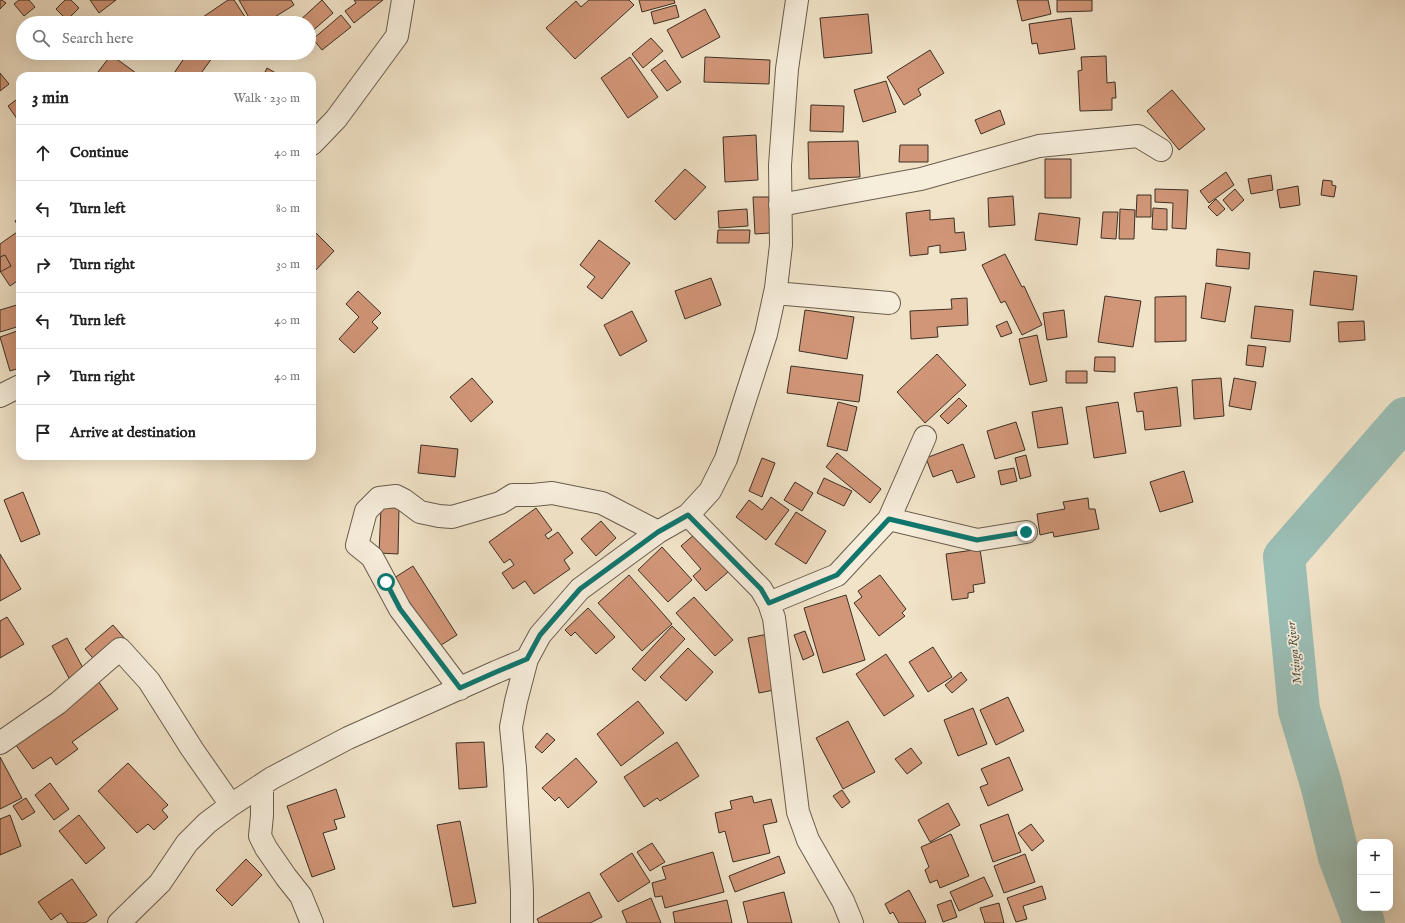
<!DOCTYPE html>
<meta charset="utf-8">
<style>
:root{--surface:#fff;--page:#f6f6f6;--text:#222;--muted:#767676;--line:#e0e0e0}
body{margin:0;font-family:"IM FELL English",serif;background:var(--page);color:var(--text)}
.controls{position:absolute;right:12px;bottom:12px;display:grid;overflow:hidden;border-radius:8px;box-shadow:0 4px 16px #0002}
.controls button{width:36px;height:36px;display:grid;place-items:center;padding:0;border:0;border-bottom:1px solid var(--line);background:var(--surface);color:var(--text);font:20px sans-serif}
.stop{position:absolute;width:12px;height:12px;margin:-9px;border:3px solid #0f766e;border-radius:50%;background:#fff}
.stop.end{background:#0f766e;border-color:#fff;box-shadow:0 1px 4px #0008}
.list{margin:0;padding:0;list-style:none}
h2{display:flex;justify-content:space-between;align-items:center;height:52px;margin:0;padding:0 16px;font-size:17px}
h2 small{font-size:13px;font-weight:400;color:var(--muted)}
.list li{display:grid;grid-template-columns:26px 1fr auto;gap:12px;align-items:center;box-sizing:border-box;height:56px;padding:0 16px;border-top:1px solid var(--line)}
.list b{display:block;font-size:15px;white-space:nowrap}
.list em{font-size:13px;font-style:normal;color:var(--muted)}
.icon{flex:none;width:22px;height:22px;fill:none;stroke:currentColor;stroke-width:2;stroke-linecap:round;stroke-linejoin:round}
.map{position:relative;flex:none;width:1405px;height:923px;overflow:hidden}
.search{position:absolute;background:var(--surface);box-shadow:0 4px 16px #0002;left:16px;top:16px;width:300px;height:44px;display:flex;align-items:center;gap:10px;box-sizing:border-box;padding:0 14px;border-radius:22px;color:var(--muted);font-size:15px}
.panel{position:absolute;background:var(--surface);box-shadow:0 4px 16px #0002;left:16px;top:72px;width:300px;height:388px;border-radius:12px}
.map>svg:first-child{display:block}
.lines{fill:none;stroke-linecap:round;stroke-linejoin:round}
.river{stroke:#9bbeb5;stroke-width:42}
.building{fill:#d19678;stroke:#3c3024}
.minor-casing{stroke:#695d4d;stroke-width:24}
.minor{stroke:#f6eddb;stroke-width:22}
.route{stroke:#0f766e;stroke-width:5}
.labels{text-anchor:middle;stroke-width:3.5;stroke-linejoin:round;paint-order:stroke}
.water-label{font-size:12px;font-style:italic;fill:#545448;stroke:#f6eddb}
</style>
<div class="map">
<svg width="1405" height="923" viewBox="0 0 1405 923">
<rect width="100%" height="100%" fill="#f1e3c8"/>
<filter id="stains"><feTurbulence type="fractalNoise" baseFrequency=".005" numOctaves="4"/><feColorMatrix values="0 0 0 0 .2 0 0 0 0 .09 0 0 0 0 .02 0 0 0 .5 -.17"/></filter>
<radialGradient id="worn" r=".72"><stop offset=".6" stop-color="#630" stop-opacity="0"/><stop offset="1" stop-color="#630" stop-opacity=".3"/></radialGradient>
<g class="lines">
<!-- river -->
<path class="river" d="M1364,923L1339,857L1321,784L1299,710L1284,557L1405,418"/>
</g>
<!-- building -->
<path class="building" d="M0,0H2L6,3L0,9Z
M19,0H29L35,7L24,16L14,4Z
M65,0H71L79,8L67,20L56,9Z
M90,0H116L99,13Z
M228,0H234L249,23H207L203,17Z
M239,0H291L294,5L265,23H252Z
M322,0L333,13L309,34V23H299L298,22Z
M354,0H383L354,23L345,11L356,3Z
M589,0H629L634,5L575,59L546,28L576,1L581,7Z
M639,0H674L675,3L642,12Z
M1017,0H1048L1051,14L1022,21Z
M1057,0H1092V11L1057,12Z
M676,5L679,17L654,24L651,12Z
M705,9L720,37L682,58L667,30Z
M868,14L872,53L824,58L820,18Z
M341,15L351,27L322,50L313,39Z
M1071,18L1075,49L1039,54L1037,43L1032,44L1029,24Z
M651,38L663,51L643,68L632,54Z
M930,50L944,73L918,89L921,95L904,105L887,77Z
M113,53H127L125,58Z
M179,53H214L215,54L199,76H172L185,57Z
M111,55L136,73L134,76H95Z
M1106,56L1107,83L1115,82L1116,98H1112V110L1080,111L1078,71L1082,70L1081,57Z
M630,57L658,97L628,118L601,78Z
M705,57L770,60L769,84L704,82Z
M665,60L681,82L667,91L651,70Z
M267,68L281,76H263Z
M0,73L9,84L0,91Z
M886,81L896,112L863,122L854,90Z
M1172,90L1205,129L1179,150L1147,111Z
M20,97V123L8,106Z
M811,105L844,106L843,132L810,131Z
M1000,110L1005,124L981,134L975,120Z
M756,135L758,180L725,182L723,137Z
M858,141L860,177L809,179L808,142Z
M900,145H928V162H899Z
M1045,159H1071V198H1045Z
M685,169L706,187L675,220L655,201Z
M1226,172L1234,185L1209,203L1200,191Z
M1271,175L1273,190L1251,194L1248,179Z
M1323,180L1332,181V185L1336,186L1334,197L1321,195Z
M1298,186L1300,205L1280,208L1277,190Z
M1155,189L1188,190L1186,229L1172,228L1173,203L1155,202Z
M1235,189L1244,200L1232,211L1223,200Z
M1137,195H1151V217H1136Z
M1013,196L1015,225L989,227L988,198Z
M753,197H769L770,233L755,234Z
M1216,199L1225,209L1217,216L1208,207Z
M1153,208L1167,209V230L1152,229Z
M747,209L748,226L719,228L718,211Z
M1120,209L1135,210L1134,239H1119Z
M930,210V220L954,218L955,233L964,232L966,250L940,253V245L928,247V254L910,256L906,213Z
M1103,212H1118L1116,239L1101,238Z
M1039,213L1080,218L1077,245L1035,240Z
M20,217V229L15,221Z
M312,229L334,251L312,274Z
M20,230V279L10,286L0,271V244Z
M718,230H750L749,243H717Z
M599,240L630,263L602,299L587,287L595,277L580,265Z
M1217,249L1250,253L1249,269L1216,266Z
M1005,254L1022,287L1024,286L1042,325L1022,335L1005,301L1001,303L982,265Z
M5,255L11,266L0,272V257Z
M1314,271L1357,276L1353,310L1310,305Z
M711,278L721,305L685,319L675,291Z
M1206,283L1231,287L1225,322L1201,318Z
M358,291L381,313L372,322L378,328L354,353L339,339L359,317L346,304Z
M1105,296L1141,301L1133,347L1098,342Z
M1186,296V341L1155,342V297Z
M967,298L968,325L937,327L938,337L911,339L910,311L952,309L951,299Z
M20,304V326L0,332V310Z
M1255,306L1293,310L1290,342L1251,338Z
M805,310L854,317L847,359L799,351Z
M1064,310L1067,337L1047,340L1043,313Z
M632,311L647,341L620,356L604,325Z
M1007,321L1012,333L1001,337L996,326Z
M1364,321L1365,340L1339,342L1338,322Z
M20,330V368L10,371L0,337Z
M1037,335L1047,381L1030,385L1019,339Z
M1248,345L1266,347L1263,367L1246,365Z
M937,354L966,385L925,423L897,392Z
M1095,357H1115V372L1094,371Z
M791,366L863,375L859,402L787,393Z
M1066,371H1087V383H1066Z
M472,378L493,402L471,422L450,397Z
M1221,378L1224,416L1194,419L1192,380Z
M1234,378L1256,382L1251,410L1229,406Z
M1177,387L1181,426L1145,430L1143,411L1137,412L1134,393Z
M959,398L967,406L948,424L940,416Z
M838,402L857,407L847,451L827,446Z
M1118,402L1126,453L1094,458L1086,407Z
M1062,407L1068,444L1038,448L1032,412Z
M1016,422L1025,450L995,459L987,431Z
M963,444L975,477L957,483L952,470L933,477L926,458Z
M421,445L458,449L455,477L418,473Z
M837,453L881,489L870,503L826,467Z
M1026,455L1031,476L1020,479L1015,458Z
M762,458L775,463L762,497L749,491Z
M1014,468L1017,481L1001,485L998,471Z
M1184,471L1193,502L1160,512L1150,482Z
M824,478L852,491L844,506L817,493Z
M795,482L813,493L802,511L784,500Z
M23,492L40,534L21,542L4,500Z
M771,497L789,510L766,540L736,517L749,500L762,510Z
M1088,498L1089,509H1095L1099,529L1054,537L1053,532L1040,535L1037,514L1065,509L1063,502Z
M381,507L399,508L398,554L379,553Z
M536,508L552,530L545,535L548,539L558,532L573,553L564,560L570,569L534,594L525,581L513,589L502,573L514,565L510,559L504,563L489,542Z
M796,512L826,531L806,564L775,544Z
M601,521L616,538L596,556L581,539Z
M695,534L728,572L706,591L693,576L701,569L681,546Z
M662,547L692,580L668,602L638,570Z
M980,549L985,583L973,585L974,592L968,593V598L952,600L946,554Z
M0,554L21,589L0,601Z
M413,566L457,635L438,647L394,578Z
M629,575L672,624L642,651L598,603Z
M880,575L906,609L902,613L905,616L879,636L854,603L862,597L858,591Z
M846,595L865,660L823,673L804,608Z
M694,597L733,640L715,656L676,613Z
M588,608L615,637L596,654L575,632L571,636L565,630Z
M7,617L24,644L0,658V621Z
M113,625L126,640L98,664L85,649Z
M672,626L685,639L645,681L632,669Z
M805,631L814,655L803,660L794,635Z
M768,634L779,689L759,693L748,638Z
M67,638L84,670L69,678L52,646Z
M933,647L952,677L928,692L909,662Z
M688,648L713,672L686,701L660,677Z
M886,654L914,696L884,716L856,674Z
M961,672L967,680L952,693L945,685Z
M98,681L118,709L72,742L78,749L56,765L51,757L33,769L13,741Z
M1008,697L1024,731L996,745L980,710Z
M638,701L664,733L621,766L597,734Z
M973,708L987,744L958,756L944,720Z
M848,721L875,772L843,789L816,738Z
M547,733L555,740L542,753L535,747Z
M484,742L487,787L459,789L456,743Z
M677,742L699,776L660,801L657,798L644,807L624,777Z
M911,748L922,763L907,774L895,759Z
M0,757L22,798L0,809Z
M1009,757L1023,790L988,806L980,787L988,784L981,769Z
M576,758L597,782L568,808L559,797L555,801L542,788Z
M128,763L168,805L162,810L168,817L154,830L148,824L137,833L98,791Z
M50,783L69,809L54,820L35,795Z
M336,789L345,817L334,820L337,829L323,833L335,869L312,877L287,806Z
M842,790L850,802L842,808L833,796Z
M752,796L754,803L771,799L777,822L763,825L770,853L733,862L725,831L719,833L715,813L732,809L730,801Z
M26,798L35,812L22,820L13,806Z
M948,803L960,825L930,842L918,820Z
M1008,814L1021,852L993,862L980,825Z
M10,815L21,846L0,855V819Z
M79,815L105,848L86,864L59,831Z
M460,821L476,903L453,907L437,825Z
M1031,824L1044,841L1032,851L1018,833Z
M951,834L969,876L940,888L937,880L930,883L925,870L929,867L921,847Z
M652,843L665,862L650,871L637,852Z
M713,852L724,892L665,908L662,896L655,897L652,883L666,879L662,867Z
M632,853L650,882L618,902L600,874Z
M1025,854L1035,882L1004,893L994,866Z
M779,856L785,873L735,892L729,876Z
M246,859L262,875L232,906L216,890Z
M984,877L993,896L959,911L950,892Z
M72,879L97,915L85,923H68L61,913L51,920L38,902Z
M1042,886L1046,899L1023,906L1027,919L1016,922L1007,898Z
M909,890L926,922L925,923H899L893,912L890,914L885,904Z
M589,892L602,917L590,923H539L537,919Z
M784,892L792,923H748L743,902Z
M651,898L661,923H627L622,911Z
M727,900L732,923H675L673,912Z
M951,900L957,917L943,922L937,905Z
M999,903L1004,923H985L980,908Z"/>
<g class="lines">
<defs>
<path id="minor" d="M312,144L336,119L397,36L403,0
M780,205L921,179L1039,146L1138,136L1161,150
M775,293L889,303
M0,396L20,386
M688,515L761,589L769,603L774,618L798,812L808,840L843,901L852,923
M889,519L977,540L1026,532
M769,603L837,575L889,519L925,437
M460,689L400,609L372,557L357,545L366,511L379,498L396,496L404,500L420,512L439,516L452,517L500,503L513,495H533L552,493L602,503L658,532
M0,743L58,703L120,649L149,681L192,749L231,805
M262,785V815L260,836L266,848L286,877L301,896L312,923
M119,923L160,883L187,843L207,823L231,805L272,778L348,738L496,672L527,659
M522,923V891L515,768L511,727L516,701L527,659L540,635L580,589L658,532L688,515L710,491L726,459L766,334L776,288L781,245L780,165L787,69L797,0"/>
</defs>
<!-- minor casing -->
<use href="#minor" class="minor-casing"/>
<!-- minor -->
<use href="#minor" class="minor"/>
</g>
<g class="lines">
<!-- route -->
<path class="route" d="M386,582L400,609L460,688L496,672L527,659L540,635L580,589L658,532L688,515L761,589L769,603L837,575L889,519L977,540L1026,532"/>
</g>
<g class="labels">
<!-- water labels -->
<g class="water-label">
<text transform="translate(1294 653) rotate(-96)" y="4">Mzinga River</text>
</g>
</g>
<rect width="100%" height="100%" filter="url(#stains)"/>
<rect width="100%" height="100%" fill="url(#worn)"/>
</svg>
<div class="controls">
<button>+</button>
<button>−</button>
</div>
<div class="stop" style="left:386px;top:582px"></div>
<div class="stop end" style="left:1026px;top:532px"></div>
<div class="search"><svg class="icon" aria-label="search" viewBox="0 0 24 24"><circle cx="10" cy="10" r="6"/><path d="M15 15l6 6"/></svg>Search here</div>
<section class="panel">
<h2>3 min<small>Walk · 230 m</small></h2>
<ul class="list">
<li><svg class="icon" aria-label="ahead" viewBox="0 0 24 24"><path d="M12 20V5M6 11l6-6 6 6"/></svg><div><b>Continue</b></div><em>40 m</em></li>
<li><svg class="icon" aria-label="left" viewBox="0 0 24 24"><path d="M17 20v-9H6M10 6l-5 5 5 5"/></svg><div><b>Turn left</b></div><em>80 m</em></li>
<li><svg class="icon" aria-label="right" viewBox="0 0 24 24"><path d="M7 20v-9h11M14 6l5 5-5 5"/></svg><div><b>Turn right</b></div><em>30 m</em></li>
<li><svg class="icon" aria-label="left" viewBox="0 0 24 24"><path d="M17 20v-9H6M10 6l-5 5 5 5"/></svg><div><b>Turn left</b></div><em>40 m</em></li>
<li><svg class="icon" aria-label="right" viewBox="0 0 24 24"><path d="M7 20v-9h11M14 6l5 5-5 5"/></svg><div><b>Turn right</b></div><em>40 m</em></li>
<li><svg class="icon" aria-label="arrive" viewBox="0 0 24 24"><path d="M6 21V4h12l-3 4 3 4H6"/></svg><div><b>Arrive at destination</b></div></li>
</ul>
</section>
</div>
